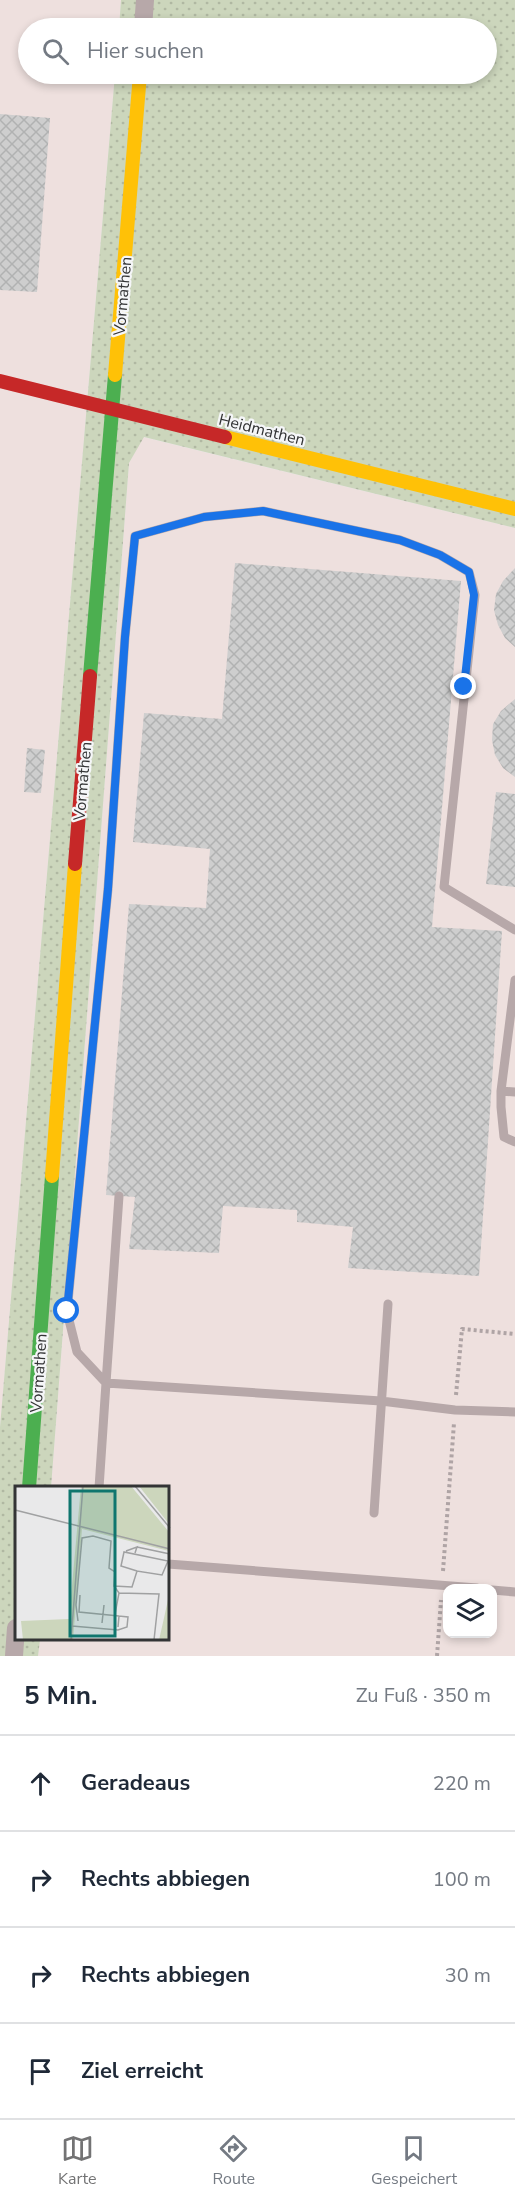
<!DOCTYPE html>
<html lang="de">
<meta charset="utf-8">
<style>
:root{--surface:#fff;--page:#f6f6f7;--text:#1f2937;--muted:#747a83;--line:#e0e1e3;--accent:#737374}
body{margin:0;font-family:"Nunito Sans",sans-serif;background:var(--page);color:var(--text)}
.controls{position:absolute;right:18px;bottom:18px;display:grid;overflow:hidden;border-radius:12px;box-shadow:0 3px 9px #0003}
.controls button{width:54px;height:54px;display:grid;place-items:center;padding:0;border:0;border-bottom:2px solid var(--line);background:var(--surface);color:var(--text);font:30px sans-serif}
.stop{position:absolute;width:18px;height:18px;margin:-14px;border:4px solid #1a73e8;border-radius:50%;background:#fff}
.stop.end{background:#1a73e8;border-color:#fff;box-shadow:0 2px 6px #0008}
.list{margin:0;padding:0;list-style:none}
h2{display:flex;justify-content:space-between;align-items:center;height:78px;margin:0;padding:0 24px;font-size:26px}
h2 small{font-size:20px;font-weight:400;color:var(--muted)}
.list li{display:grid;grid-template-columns:39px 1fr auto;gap:18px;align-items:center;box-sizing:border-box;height:96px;padding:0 24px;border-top:2px solid var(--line)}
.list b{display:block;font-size:22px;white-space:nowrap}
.list em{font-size:20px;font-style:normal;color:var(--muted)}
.icon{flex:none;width:33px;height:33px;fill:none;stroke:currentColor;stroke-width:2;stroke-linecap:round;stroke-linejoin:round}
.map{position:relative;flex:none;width:515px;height:1656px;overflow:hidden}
.search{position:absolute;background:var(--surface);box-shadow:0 3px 9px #0003;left:18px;right:18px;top:18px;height:66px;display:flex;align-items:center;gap:15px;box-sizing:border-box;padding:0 21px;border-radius:33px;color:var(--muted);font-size:22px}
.sheet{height:462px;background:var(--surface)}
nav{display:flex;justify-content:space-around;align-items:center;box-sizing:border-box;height:84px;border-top:2px solid var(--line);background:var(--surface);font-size:16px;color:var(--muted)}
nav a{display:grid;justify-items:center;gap:3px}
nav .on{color:var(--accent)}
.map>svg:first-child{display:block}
.industrial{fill:#eee0de;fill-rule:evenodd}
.grass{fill:url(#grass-dots)}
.building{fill:url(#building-cross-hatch)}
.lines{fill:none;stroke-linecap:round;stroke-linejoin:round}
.path{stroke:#afa4a5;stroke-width:4;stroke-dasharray:3 3;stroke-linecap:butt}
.lane{stroke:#b7a8a9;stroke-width:9}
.street{stroke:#b7a8a9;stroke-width:18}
.fast{stroke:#4caf50;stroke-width:14}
.slow{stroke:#ffc107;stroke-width:14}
.jam{stroke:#c62828;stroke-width:14}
.route{stroke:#1a73e8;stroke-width:8}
.labels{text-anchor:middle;stroke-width:4.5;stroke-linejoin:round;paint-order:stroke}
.street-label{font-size:16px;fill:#333435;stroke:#f5f6f8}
.inset-road{fill:none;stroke:#a0a1a2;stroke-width:1.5}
.view{fill:#0f766e;fill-opacity:0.15;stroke:#0f766e;stroke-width:3}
.inset-edge{fill:none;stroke:#333435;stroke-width:3}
</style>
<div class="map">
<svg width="515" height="1656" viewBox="0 0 515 1656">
<defs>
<pattern id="grass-dots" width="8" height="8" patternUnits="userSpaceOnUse" patternTransform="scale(1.5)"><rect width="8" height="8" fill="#ccd6bc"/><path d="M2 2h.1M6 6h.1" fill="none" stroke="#b0b8a2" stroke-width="1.8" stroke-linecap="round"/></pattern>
<pattern id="building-cross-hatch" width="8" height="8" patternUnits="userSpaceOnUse" patternTransform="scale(1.5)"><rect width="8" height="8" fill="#cecece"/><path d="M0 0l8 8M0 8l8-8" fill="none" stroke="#b1b2b2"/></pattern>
</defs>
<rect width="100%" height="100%" fill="#e9e9ea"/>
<!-- industrial -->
<path class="industrial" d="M0,0H121L119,28H28V74H115L0,1427Z
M143,437L515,528V1656H38L39,1640H168V1488H51L129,463ZM448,1588H492V1634H448Z"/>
<!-- grass -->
<path class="grass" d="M121,0H515V528L144,437L129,463L51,1488H16V1640H40L38,1656H0V1427L115,74H486V28H119Z"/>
<!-- building -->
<path class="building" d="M0,114L50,118L37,292L0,290Z
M235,563L461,581L432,927L502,931L479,1276L348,1268L353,1227L297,1222V1210L223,1206L219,1253L129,1249L135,1197L106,1195L129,904L206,908L210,849L133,842L144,713L222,719Z
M515,568V647L505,638L498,625L494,610L496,594L503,581Z
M515,699V777L503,768L495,755L492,740L493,724L501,711Z
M27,748L45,750L41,793L24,792Z
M496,792L515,794V887L486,884Z"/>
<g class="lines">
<!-- path -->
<path class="path" d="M456,1395L462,1329L515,1334
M443,1571L454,1423
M437,1656L441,1600"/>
<!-- lane -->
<path class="lane" d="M515,980L501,1091L515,1092
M501,1091V1107L504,1137L515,1142
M119,1196L106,1383L381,1401L455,1410L515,1412
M99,1488L106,1383L77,1352L67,1312L108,889L125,637L135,536L204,517L263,511L400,540L440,555L469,572L475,595L444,887L515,930
M374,1513L388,1304
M168,1564L477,1588
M492,1590L515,1592"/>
<!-- street -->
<path class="street" d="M143,28L145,0
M14,1656L16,1628"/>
<!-- fast -->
<path class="fast" d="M90,676L115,375
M29,1488L52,1176"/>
<!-- slow -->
<path class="slow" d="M115,375L140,74
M225,437L515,509
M52,1176L75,864"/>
<!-- jam -->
<path class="jam" d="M0,381L225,437
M75,864L90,676"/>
</g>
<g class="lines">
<!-- route -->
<path class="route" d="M67,1311L108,889L125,637L135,536L204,517L263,511L400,540L440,555L469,572L474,595L464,687"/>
</g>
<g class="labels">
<!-- street labels -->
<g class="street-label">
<text transform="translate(122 296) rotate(-85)" y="6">Vormathen</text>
<text transform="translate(262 429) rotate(14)" y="6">Heidmathen</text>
<text transform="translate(82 781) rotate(-85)" y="6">Vormathen</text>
<text transform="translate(38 1373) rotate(-86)" y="6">Vormathen</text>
</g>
</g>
<!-- overview -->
<g transform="translate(15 1486)">
<rect width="154" height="154" fill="#e9e9ea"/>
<path d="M66,0H116L154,46V65L67,43L58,154H8L6,135L54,133ZM124,0H154V38ZM154,109V154H144L149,132Z" fill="#ccd6bc"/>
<path class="inset-road" d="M120,0L155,42M0,24L155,63M122,61L155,68M111,65L122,61L120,67M99,100L104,107L100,128M104,107L144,108L139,154M65,109L64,126L104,130M63,135L61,119L67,52L78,50L96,55L94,82L100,86L99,100L117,101L122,85L147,89L153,75L109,66L106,80L122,85M87,137L89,119M57,140L103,144L112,141L113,131L104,130L103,141M56,154L68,0"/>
<path class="view" d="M55,5H100V150H55Z"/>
<rect width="154" height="154" class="inset-edge"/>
</g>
</svg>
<div class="controls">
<button><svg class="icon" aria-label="layers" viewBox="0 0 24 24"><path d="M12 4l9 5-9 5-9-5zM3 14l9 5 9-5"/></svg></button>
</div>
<div class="stop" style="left:67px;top:1311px"></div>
<div class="stop end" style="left:464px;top:687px"></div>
<div class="search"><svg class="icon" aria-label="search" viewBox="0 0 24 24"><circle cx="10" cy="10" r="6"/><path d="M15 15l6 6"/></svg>Hier suchen</div>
</div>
<section class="sheet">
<h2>5 Min.<small>Zu Fuß · 350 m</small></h2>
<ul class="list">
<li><svg class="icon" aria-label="ahead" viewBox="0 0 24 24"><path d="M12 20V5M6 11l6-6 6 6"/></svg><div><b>Geradeaus</b></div><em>220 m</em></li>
<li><svg class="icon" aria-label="right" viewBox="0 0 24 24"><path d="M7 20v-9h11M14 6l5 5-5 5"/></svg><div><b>Rechts abbiegen</b></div><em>100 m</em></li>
<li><svg class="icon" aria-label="right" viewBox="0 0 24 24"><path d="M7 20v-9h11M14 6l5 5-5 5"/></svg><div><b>Rechts abbiegen</b></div><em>30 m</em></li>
<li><svg class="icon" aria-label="arrive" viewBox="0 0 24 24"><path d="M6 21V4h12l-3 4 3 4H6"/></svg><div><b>Ziel erreicht</b></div></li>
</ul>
</section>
<nav>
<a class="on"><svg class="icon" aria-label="map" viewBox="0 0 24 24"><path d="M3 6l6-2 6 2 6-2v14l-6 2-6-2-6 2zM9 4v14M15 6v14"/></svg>Karte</a>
<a><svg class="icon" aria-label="directions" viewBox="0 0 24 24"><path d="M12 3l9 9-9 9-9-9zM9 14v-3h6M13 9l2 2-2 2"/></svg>Route</a>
<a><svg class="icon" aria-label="saved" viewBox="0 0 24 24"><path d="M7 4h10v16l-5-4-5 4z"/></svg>Gespeichert</a>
</nav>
